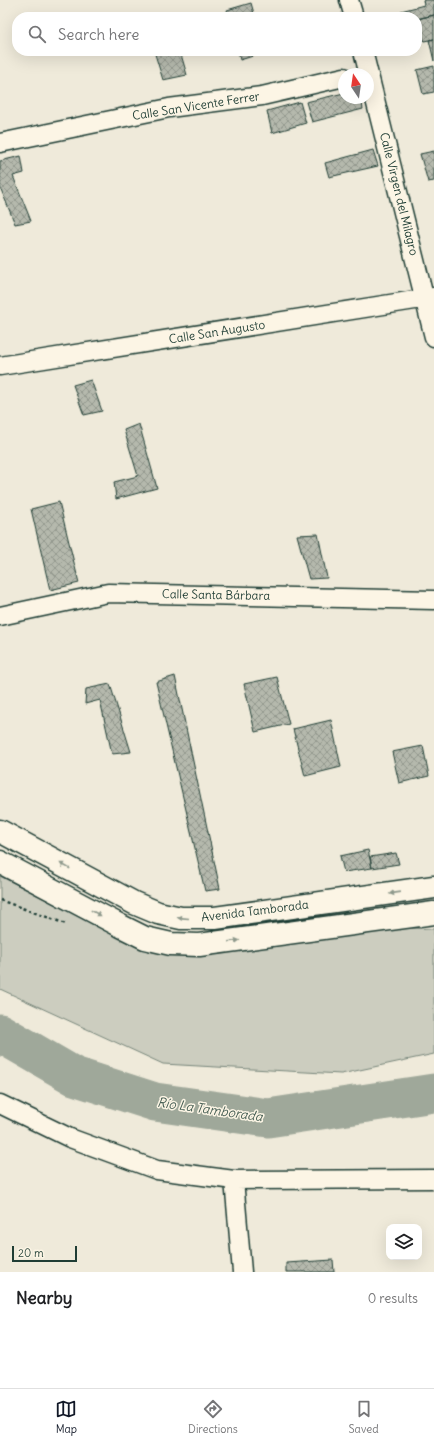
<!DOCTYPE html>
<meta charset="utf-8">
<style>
:root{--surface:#fff;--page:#f6f6f6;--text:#202124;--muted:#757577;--line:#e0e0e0;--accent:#111827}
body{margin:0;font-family:Delius,sans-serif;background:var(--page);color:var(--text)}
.controls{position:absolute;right:12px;bottom:12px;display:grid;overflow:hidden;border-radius:8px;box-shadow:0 4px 16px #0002}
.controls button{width:36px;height:36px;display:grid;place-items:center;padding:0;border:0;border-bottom:1px solid var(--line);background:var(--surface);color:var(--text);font:20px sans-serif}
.compass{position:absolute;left:338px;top:68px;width:36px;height:36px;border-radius:50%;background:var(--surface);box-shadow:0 4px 16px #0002;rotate:347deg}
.scale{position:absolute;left:12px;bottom:10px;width:65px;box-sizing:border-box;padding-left:4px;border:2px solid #1f3d34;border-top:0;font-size:11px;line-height:14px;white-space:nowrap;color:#1f3d34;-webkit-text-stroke:3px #fcf5e5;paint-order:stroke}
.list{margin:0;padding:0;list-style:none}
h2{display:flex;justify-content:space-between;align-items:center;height:52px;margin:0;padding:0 16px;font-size:17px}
h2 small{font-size:13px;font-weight:400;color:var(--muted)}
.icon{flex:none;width:22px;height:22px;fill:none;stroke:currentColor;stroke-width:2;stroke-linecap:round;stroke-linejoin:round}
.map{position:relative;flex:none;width:434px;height:1272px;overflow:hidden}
.search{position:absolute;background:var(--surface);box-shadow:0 4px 16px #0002;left:12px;right:12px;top:12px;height:44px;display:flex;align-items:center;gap:10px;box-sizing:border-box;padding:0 14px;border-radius:16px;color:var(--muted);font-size:15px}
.sheet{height:116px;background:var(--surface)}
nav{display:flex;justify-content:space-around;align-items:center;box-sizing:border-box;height:56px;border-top:1px solid var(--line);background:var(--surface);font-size:11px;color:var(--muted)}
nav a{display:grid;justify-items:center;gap:2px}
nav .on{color:var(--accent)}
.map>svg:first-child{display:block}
.green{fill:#cccdbf;stroke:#76857a}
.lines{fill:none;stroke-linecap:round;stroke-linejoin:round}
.river{stroke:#9fa89a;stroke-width:39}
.building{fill:url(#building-cross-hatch);stroke:#1f3d34}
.minor-casing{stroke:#1f3d34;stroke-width:21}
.primary-casing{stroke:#1f3d34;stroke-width:25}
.path{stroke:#1f3d34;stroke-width:2.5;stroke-dasharray:3 3;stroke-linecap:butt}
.minor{stroke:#fcf5e5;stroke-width:18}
.primary{stroke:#fcf5e5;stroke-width:22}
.oneway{fill:#8e998c}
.labels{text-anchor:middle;stroke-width:3;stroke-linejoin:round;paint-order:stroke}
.street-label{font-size:12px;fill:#1f3d34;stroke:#fcf5e5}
.water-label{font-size:13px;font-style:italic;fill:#455d53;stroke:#fcf5e5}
</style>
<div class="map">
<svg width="434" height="1272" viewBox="0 0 434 1272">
<defs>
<pattern id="building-cross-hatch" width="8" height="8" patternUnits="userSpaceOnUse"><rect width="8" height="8" fill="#b5b9ad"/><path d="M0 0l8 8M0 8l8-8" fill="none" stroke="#93988e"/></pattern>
</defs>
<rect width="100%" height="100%" fill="#efeada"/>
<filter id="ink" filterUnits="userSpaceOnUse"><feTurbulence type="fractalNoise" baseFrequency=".025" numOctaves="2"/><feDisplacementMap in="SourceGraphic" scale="8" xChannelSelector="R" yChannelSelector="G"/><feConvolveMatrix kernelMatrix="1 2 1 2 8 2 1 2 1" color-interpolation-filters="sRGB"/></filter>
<g filter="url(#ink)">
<!-- green -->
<path class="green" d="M0,876L133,944L163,952L208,955L408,928L434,929V1054L341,1074L163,1064L0,989Z"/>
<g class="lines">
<!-- river -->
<path class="river" d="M0,1033L74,1076L155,1102L268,1118L434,1093"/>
</g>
<!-- building -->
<path class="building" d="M423,0H434V15L417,19V17H403L401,11L424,5Z
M251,3L255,17H229L227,10Z
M434,15V39L424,41L422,34L417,35V19Z
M434,39V61L429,40Z
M154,51H180L187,75L163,80Z
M238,51H252L253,56L240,60Z
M434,66V92L423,94L417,70Z
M344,93V98H361L363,109L312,122L306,102Z
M300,102L306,123L272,133L267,111Z
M373,150L378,166L329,177L325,163Z
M434,151V181L428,182L420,154Z
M21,156L24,173L13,176L31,221L15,224L0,187V161Z
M91,380L102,411L84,415L73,385Z
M139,424L157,488L116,499L114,482L138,476L124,430Z
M59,502L79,583L50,590L31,509Z
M318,534L327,578L309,579L297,535Z
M175,676L220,889L205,891L156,682Z
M277,677L289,724L255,732L244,684Z
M110,684L131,752L112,754L100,700L85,704L86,689Z
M331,720L341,767L305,776L293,729Z
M423,746L429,776L399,783L392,752Z
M368,850L372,868L344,872L340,856Z
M396,853L399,864L372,868L370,857Z
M333,1260L334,1272H286V1263Z"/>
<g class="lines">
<defs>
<path id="minor" d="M349,0L354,17
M363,51L434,337
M0,143L169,108L262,96L344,77
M0,366L434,297
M0,616L108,593L434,600
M0,1104L70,1138L157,1170L234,1180L434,1179
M234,1180L242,1272"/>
<path id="primary" d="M0,831L134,903L158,913L181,918H215L434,887
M0,862L121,926L145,938L171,944L199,945L236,940L434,913"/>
</defs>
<!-- minor casing -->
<use href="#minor" class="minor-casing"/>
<!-- primary casing -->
<use href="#primary" class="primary-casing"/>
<!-- path -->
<path class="path" d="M0,900L66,924"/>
<!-- minor -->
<use href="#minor" class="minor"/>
<!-- primary -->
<use href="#primary" class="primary"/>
</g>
<!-- one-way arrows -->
<defs><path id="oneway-solid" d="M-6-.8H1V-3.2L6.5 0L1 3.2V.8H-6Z"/></defs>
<g class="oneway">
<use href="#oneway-solid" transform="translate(65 866) rotate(-151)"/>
<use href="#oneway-solid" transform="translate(395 893) rotate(172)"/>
<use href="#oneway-solid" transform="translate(96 913) rotate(29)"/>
<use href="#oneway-solid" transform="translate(183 918) rotate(-175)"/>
<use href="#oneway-solid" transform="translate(234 941) rotate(-7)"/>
</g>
</g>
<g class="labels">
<!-- street labels -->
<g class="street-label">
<text transform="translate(196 106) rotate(-9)" y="4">Calle San Vicente Ferrer</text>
<text transform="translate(399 194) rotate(76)" y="4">Calle Virgen del Milagro</text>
<text transform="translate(217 332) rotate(-9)" y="4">Calle San Augusto</text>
<text transform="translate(216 595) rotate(1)" y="4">Calle Santa Bárbara</text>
<text transform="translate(255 911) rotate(-7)" y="4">Avenida Tamborada</text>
</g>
<!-- water labels -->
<g class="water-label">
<text transform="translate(210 1109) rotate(8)" y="5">Río La Tamborada</text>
</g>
</g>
</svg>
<div class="controls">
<button><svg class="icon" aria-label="layers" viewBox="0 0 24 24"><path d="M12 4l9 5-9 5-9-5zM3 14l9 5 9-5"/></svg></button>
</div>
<svg class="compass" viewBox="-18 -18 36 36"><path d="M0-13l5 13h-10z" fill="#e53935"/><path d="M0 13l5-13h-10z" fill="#757577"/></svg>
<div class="scale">20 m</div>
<div class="search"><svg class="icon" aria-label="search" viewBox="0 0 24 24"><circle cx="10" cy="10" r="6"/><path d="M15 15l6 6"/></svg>Search here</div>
</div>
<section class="sheet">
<h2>Nearby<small>0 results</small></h2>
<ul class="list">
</ul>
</section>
<nav>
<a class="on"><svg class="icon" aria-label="map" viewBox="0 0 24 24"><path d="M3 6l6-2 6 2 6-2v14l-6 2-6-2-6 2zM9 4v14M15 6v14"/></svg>Map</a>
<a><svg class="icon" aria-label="directions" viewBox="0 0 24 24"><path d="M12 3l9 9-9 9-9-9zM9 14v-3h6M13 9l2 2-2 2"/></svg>Directions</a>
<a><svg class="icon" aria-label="saved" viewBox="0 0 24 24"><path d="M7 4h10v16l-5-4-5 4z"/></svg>Saved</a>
</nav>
